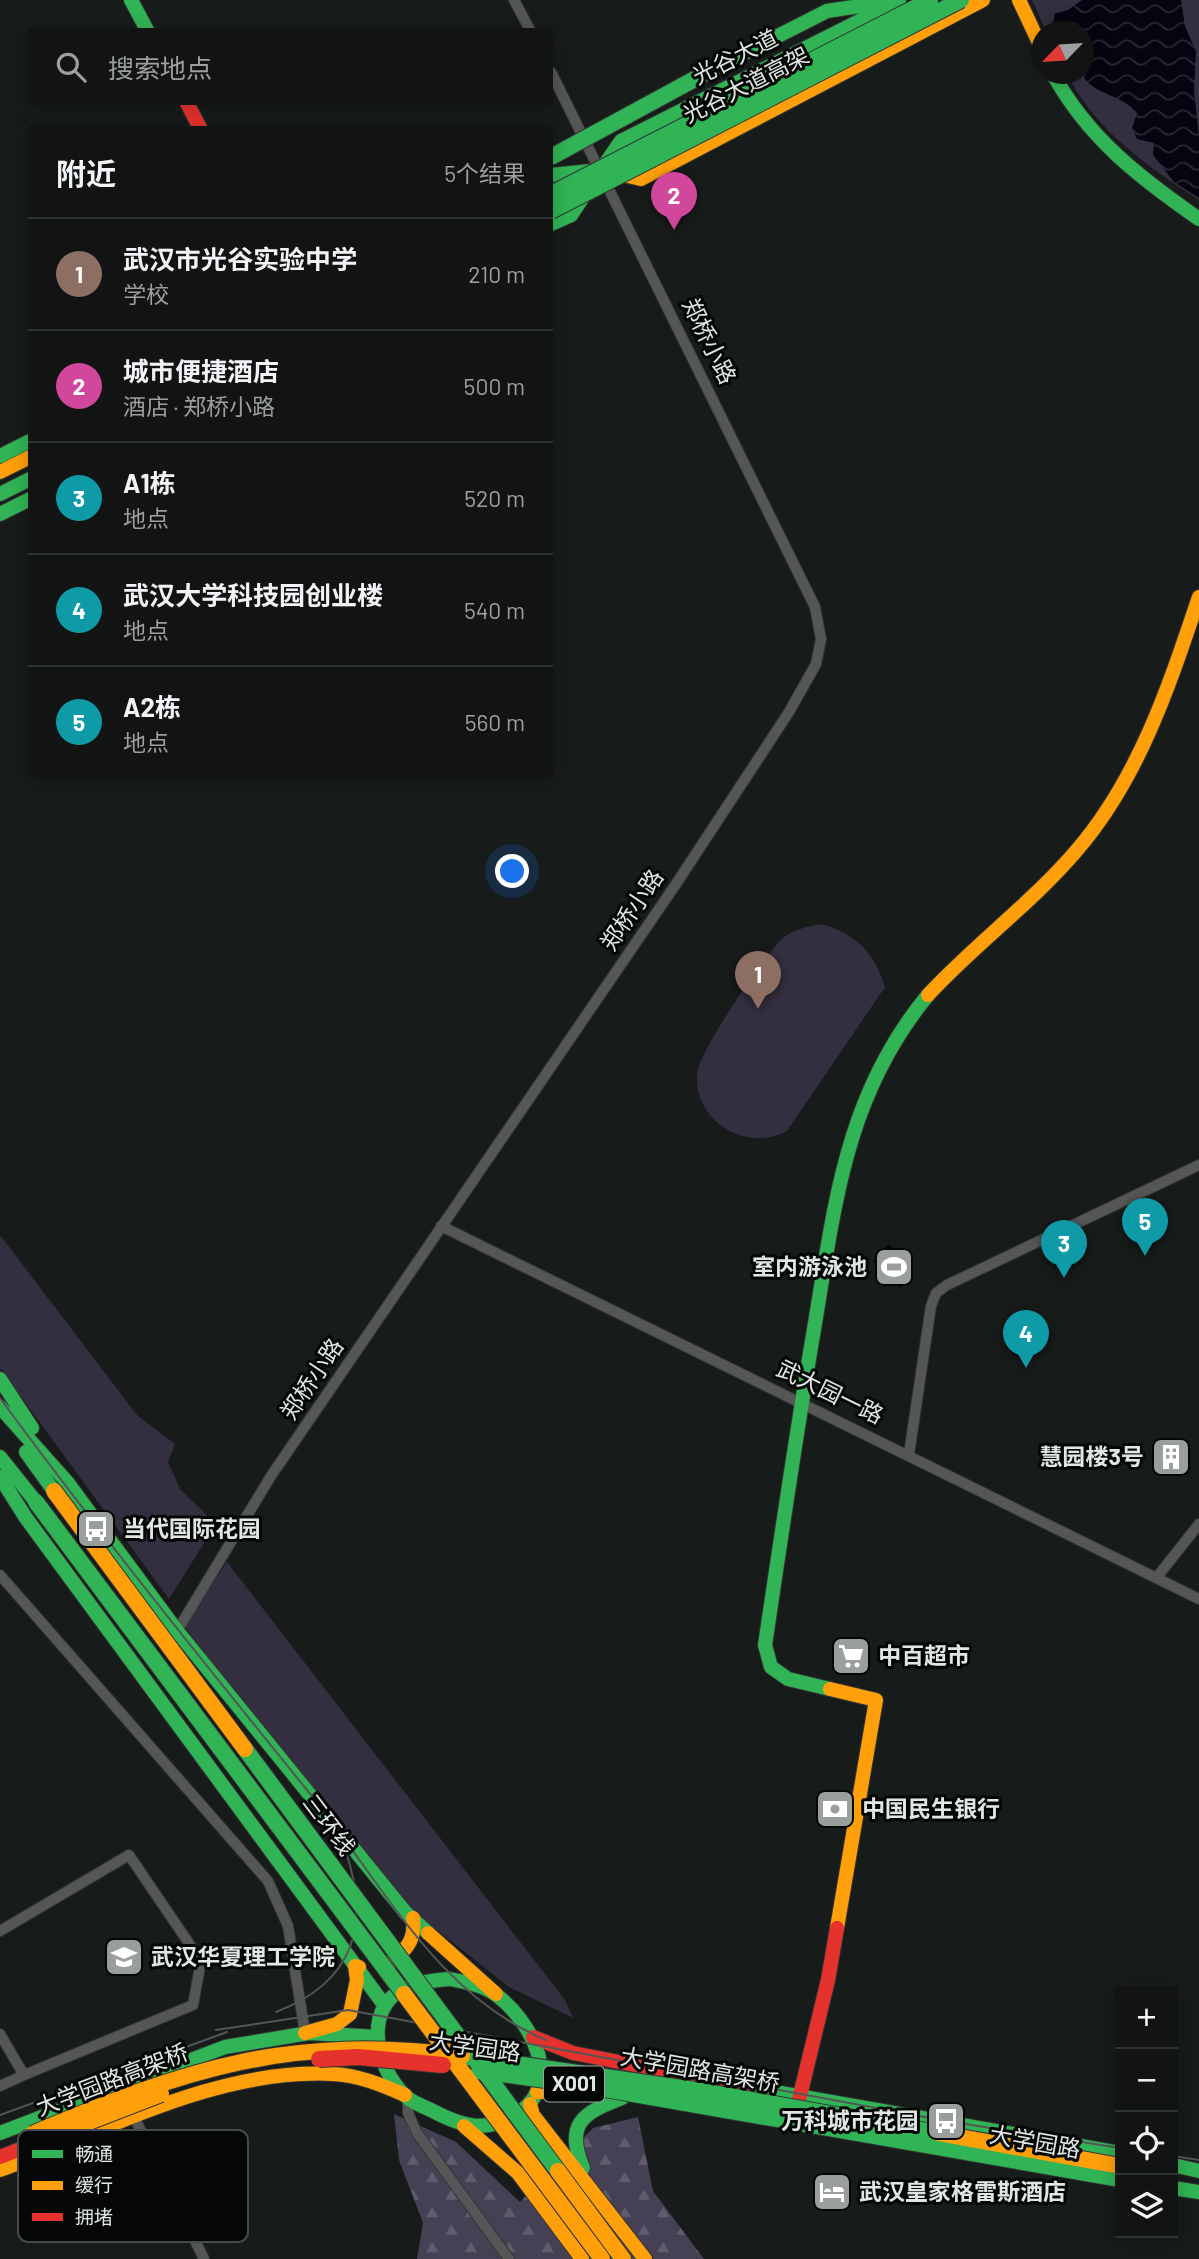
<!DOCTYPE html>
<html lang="zh">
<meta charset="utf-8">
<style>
:root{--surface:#111413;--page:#1a1d1c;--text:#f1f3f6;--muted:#9c9ea0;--line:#303333;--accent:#b45309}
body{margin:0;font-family:Barlow,"Noto Sans SC",sans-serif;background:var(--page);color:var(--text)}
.controls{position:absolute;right:21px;bottom:21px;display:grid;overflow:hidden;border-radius:0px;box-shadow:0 4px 18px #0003}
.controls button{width:63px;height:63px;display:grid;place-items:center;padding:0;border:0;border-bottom:2px solid var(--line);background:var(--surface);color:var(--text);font:35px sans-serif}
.compass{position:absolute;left:1031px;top:21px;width:63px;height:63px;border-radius:50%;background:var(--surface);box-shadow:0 4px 18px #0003;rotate:245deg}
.you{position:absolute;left:513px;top:872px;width:24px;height:24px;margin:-18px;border:5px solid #fff;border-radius:50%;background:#1a73e8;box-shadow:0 0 0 10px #1a73e833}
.badge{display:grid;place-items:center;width:46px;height:46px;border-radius:50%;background:var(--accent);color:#fff;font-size:23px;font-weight:700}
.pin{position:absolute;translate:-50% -58px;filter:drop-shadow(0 2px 4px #0008)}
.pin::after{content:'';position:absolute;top:37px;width:24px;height:21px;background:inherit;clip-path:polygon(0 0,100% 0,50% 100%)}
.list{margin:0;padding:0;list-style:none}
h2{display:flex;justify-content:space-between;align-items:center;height:91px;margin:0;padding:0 28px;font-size:30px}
h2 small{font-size:23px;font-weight:400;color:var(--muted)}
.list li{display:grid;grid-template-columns:46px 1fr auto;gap:21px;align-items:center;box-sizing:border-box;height:112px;padding:0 28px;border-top:2px solid var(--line)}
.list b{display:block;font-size:26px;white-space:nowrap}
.list p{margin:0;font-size:23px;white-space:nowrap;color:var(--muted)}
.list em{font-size:23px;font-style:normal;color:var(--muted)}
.icon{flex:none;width:38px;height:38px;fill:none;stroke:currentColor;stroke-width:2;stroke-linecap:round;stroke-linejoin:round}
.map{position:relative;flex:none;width:1199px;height:2259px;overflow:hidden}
.search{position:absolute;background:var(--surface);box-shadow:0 4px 18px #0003;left:28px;top:28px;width:525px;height:77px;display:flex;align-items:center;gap:18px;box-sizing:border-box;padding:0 24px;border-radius:0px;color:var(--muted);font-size:26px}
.panel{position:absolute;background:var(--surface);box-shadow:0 4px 18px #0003;left:28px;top:126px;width:525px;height:651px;border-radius:0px}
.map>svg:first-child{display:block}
.forest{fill:url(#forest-firs)}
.green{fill:#342f40}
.water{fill:url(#water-waves)}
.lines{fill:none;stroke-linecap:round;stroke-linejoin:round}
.street-casing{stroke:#333634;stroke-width:12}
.fast-casing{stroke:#333634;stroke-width:16}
.slow-casing{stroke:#333634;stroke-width:16}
.jam-casing{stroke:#333634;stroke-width:16}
.street{stroke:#545755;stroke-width:10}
.fast{stroke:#30b455;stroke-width:14}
.slow{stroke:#ff9f0a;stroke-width:14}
.jam{stroke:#e5322d;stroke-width:14}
.tram{stroke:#535655;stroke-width:2}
.fast-bridge-casing{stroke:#333634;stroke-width:18;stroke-linecap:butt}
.slow-bridge-casing{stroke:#333634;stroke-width:18;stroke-linecap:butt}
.jam-bridge-casing{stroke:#333634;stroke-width:18;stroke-linecap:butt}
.fast-bridge{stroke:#30b455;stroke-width:16}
.slow-bridge{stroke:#ff9f0a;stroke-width:16}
.jam-bridge{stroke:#e5322d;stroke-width:16}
.labels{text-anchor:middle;stroke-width:6;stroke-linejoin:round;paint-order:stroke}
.shield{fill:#040705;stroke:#9fa3a0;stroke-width:2}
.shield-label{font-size:21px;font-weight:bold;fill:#e1e6e3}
.street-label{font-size:23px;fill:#e1e6e3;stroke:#040705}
.poi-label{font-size:23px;font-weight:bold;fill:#e1e6e3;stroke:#040705;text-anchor:start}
.key{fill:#040705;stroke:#464a48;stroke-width:2}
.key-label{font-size:19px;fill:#e1e6e3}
</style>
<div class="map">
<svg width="1199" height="2259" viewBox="0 0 1199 2259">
<defs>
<pattern id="forest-firs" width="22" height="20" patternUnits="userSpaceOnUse" patternTransform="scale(1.75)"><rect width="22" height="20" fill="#464055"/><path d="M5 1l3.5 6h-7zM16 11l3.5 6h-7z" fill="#605c6d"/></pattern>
<pattern id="water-waves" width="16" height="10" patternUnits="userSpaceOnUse" patternTransform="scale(1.75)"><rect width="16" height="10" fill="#070310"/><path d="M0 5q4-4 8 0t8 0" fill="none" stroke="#2b2833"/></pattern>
</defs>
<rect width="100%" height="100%" fill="#171b19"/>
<!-- forest -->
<path class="forest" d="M394,2114L456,2142L520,2202L593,2128L638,2117L653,2191L704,2259H417L423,2223L399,2160Z"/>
<!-- green -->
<path class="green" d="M1032,0H1199V200C1147,166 1096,131 1067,74H1084V32L1046,31Z
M821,924C855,933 875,953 885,987L787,1131C748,1153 694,1122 697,1075C698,1052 760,963 778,943C789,930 805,927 821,924Z
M0,1235L137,1415L175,1444L168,1462L180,1489L216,1524L169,1599L0,1368Z
M227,1562L565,2000L573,2018L509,1987L427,1922L403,1918L184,1626Z"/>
<!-- water -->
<path class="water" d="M1082,0H1181L1185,26L1196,52L1194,91L1199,137V198L1174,182L1153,155L1154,143L1137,139L1132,128L1137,113C1121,94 1098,96 1084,78L1090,63L1088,54L1084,51V32L1059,31L1053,23L1055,13L1068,10Z
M889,1244L916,1272L899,1288L873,1261Z"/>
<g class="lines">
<defs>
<path id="street" d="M514,0L530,30
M441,1226L1199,1599
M909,1454L931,1306L936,1293L947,1285L1199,1165
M0,1575L268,1881L288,1926L305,2033
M1157,1577L1199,1524
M177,1631L271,1476L676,884L789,712L816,664L821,639L815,607L551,72
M0,1931L129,1855L201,1961L193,2005L24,2075
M0,2034L24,2075L0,2086
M408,2099V2113L417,2133L509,2259
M135,2119L204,2259"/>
<path id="fast" d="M131,0L147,30
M715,68L827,11L899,0
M1053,74C1088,138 1140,178 1199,219
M551,175L601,170L621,141L889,6
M551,224L571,215L585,194
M0,456L30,441
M0,494L30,479
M0,514L30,499
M0,1379L32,1428
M0,1407L67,1482L177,1631L405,1912L428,1933
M26,1452L54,1491
M0,1457L36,1502
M0,1477L26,1518L385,2006
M830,1689L788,1679L771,1667L765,1645C780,1544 795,1442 812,1341C834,1214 842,1099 928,995
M450,1979C465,1982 482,1985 495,1994C531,2020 565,2083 517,2114C486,2133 463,2127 433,2111C425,2107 416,2104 409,2099C381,2077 363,2021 394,1995C409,1983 432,1980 450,1979Z
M747,2087L1120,2153
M0,2133L225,2047L309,2033L378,2037
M1173,2165L1199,2171
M583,2168C565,2124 582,2113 622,2098
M1173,2188L1199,2192"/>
<path id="slow" d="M1019,0L1042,49
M615,173L641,179L983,0
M0,472L30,457
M928,995C975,944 1032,903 1077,850C1139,778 1169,686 1199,597
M830,1689L876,1700L837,1928
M428,1933L496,1994
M387,1964C405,1952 416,1941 413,1918
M305,2033L337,2024L350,2014L357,1980L355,1966L359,1967
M537,2092L580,2091
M530,2104L533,2115L645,2259
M464,2126L518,2173L582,2259
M0,2170C107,2131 216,2068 333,2074C358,2075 382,2085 405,2095"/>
<path id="jam" d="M187,103L200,128
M533,2037L573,2053L747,2087
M798,2104L828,1980L837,1928
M0,2157L36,2143"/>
</defs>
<!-- street casing -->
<use href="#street" class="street-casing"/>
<!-- fast casing -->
<use href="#fast" class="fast-casing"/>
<!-- slow casing -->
<use href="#slow" class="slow-casing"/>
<!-- jam casing -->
<use href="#jam" class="jam-casing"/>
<!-- street -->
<use href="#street" class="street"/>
<!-- fast -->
<use href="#fast" class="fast"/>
<!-- slow -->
<use href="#slow" class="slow"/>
<!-- jam -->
<use href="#jam" class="jam"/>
<!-- tram -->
<path class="tram" d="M0,1398C100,1534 205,1664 311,1795C383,1884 436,1994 546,2040
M276,2012C355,1982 372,1923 344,1847
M216,2030L348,2010L946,2121L1120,2148
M0,2115L227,2032
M1173,2156L1199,2160"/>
<defs>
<path id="fast-bridge" d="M551,157L715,68
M551,194L930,0
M551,211L961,0
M36,1502L404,1994
M245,1749L558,2171
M462,2056L695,2090L938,2133
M479,2071L582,2085L1120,2179"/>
<path id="slow-bridge" d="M54,1491L245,1749
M404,1994L602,2259
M68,2130L161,2094
M938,2133L1120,2166
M32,2134C188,2068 291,2034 462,2056
M558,2171L623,2259"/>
<path id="jam-bridge" d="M319,2059L358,2057L443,2065"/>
</defs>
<!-- fast-bridge casing -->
<use href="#fast-bridge" class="fast-bridge-casing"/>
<!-- slow-bridge casing -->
<use href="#slow-bridge" class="slow-bridge-casing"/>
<!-- jam-bridge casing -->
<use href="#jam-bridge" class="jam-bridge-casing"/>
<!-- fast-bridge -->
<use href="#fast-bridge" class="fast-bridge"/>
<!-- slow-bridge -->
<use href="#slow-bridge" class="slow-bridge"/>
<!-- jam-bridge -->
<use href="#jam-bridge" class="jam-bridge"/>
</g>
<!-- icons -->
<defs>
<symbol id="stadium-square" viewBox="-11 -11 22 22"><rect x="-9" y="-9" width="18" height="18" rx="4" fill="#9a9f9c" stroke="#040705"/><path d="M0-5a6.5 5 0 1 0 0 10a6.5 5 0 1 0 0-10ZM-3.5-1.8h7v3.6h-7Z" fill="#fff"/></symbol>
<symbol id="building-square" viewBox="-11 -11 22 22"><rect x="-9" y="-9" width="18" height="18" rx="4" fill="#9a9f9c" stroke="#040705"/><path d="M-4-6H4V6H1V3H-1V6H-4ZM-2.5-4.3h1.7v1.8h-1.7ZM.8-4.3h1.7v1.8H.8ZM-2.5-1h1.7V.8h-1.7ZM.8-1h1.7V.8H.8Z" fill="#fff"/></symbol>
<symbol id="bus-square" viewBox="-11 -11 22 22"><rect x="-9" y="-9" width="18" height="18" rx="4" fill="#9a9f9c" stroke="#040705"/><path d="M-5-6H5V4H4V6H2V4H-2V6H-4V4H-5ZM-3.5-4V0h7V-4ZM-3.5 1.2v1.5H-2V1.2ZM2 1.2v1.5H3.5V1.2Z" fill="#fff"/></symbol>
<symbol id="supermarket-square" viewBox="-11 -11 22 22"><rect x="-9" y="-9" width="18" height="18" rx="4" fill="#9a9f9c" stroke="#040705"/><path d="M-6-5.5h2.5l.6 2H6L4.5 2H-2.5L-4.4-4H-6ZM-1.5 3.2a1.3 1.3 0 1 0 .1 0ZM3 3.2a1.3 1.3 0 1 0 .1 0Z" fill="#fff"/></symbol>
<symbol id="bank-square" viewBox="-11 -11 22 22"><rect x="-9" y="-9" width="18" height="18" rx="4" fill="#9a9f9c" stroke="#040705"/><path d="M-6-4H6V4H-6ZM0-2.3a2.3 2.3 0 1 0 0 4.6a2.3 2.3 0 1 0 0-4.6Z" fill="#fff"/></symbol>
<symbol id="university-square" viewBox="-11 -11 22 22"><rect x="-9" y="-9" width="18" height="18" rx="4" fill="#9a9f9c" stroke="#040705"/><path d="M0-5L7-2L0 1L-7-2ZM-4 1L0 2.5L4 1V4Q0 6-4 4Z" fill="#fff"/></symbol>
<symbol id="hotel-square" viewBox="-11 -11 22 22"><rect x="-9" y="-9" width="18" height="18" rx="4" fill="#9a9f9c" stroke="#040705"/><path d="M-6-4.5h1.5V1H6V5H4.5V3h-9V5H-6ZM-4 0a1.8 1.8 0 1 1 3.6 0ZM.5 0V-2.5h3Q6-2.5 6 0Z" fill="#fff"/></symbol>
</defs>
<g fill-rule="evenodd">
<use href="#stadium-square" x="872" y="1245" width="44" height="44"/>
<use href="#building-square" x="1149" y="1435" width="44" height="44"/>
<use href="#bus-square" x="74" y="1507" width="44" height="44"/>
<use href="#supermarket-square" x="829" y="1634" width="44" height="44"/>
<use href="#bank-square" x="813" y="1787" width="44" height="44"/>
<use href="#university-square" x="102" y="1935" width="44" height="44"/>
<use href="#bus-square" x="924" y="2099" width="44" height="44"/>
<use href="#hotel-square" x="810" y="2170" width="44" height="44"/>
</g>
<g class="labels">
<!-- shield labels -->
<rect class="shield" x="544" y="2066.5" width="60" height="35" rx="5"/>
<g class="shield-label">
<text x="574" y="2091">X001</text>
</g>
<!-- street labels -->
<g class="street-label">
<text transform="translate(735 57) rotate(-27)" y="8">光谷大道</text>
<text transform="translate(746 85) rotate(-27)" y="8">光谷大道高架</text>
<text transform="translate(709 341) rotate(64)" y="8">郑桥小路</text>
<text transform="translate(632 910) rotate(-56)" y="8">郑桥小路</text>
<text transform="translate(312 1379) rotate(-56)" y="8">郑桥小路</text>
<text transform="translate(830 1392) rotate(26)" y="8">武大园一路</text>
<text transform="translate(329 1825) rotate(53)" y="8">三环线</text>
<text transform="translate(475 2047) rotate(8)" y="8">大学园路</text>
<text transform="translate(700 2070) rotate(10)" y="8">大学园路高架桥</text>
<text transform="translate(112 2080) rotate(-21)" y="8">大学园路高架桥</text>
<text transform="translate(1035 2142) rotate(10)" y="8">大学园路</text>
</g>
<!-- poi labels -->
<g class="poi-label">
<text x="867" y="1275" text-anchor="end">室内游泳池</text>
<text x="1144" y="1465" text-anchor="end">慧园楼3号</text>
<text x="123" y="1537">当代国际花园</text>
<text x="878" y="1664">中百超市</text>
<text x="862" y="1817">中国民生银行</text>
<text x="151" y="1965">武汉华夏理工学院</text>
<text x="919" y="2129" text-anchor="end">万科城市花园</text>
<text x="859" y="2200">武汉皇家格雷斯酒店</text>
</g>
</g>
<!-- legend -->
<rect x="18" y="2130" width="230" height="112" rx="10" class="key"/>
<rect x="32" y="2150" width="31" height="8" fill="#30b455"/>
<rect x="32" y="2181" width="31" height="9" fill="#ff9f0a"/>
<rect x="32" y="2213" width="31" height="8" fill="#e5322d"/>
<g class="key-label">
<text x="75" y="2161">畅通</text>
<text x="75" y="2192">缓行</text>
<text x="75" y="2224">拥堵</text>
</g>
</svg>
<div class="controls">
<button>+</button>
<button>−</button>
<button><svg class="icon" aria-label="locate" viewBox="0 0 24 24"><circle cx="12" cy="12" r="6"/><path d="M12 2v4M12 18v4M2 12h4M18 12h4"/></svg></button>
<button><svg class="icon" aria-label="layers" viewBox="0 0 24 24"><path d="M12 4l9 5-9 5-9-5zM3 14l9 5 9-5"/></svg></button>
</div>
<svg class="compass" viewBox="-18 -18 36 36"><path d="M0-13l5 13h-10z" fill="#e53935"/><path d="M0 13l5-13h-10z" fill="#9c9ea0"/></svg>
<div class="you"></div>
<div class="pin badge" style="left:758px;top:1009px;background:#8d6e63">1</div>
<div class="pin badge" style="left:674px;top:230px;background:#d1479c">2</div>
<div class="pin badge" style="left:1064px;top:1278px;background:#0f9aa8">3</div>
<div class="pin badge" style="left:1026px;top:1368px;background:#0f9aa8">4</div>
<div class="pin badge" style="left:1145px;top:1256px;background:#0f9aa8">5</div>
<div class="search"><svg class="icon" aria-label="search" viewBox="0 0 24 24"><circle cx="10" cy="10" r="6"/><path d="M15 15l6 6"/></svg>搜索地点</div>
<section class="panel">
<h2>附近<small>5个结果</small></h2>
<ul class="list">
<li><span class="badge" style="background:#8d6e63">1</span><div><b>武汉市光谷实验中学</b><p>学校</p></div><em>210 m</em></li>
<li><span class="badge" style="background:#d1479c">2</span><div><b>城市便捷酒店</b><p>酒店 · 郑桥小路</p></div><em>500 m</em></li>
<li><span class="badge" style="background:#0f9aa8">3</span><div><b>A1栋</b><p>地点</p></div><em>520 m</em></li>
<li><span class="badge" style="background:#0f9aa8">4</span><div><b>武汉大学科技园创业楼</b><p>地点</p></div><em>540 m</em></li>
<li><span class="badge" style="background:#0f9aa8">5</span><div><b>A2栋</b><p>地点</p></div><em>560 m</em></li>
</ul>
</section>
</div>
